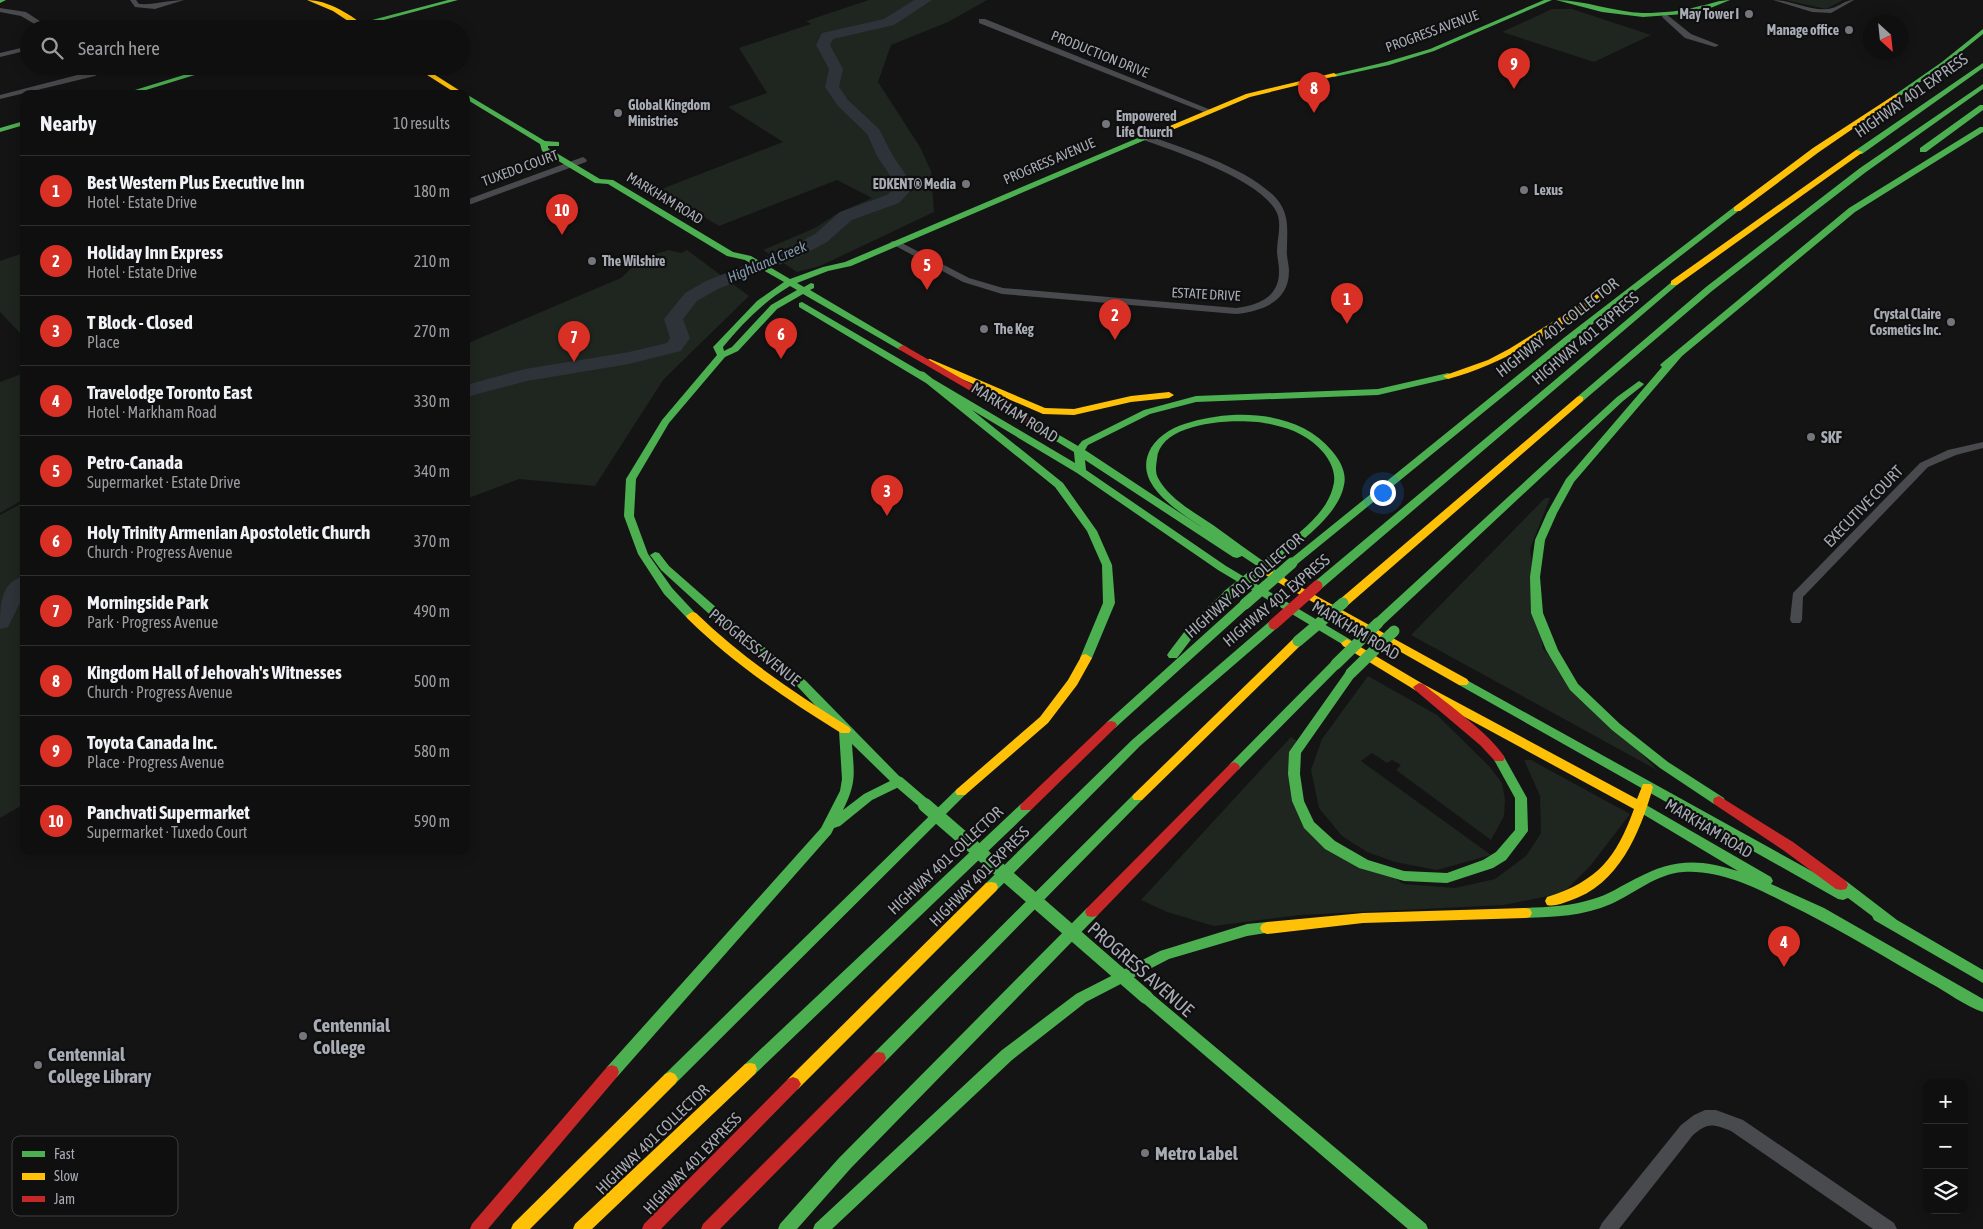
<!DOCTYPE html>
<meta charset="utf-8">
<style>
:root{--surface:#0f0f10;--page:#1d1d1e;--text:#f1f3f6;--muted:#9b9c9f;--line:#2f2f30;--accent:#d93025}
body{margin:0;font-family:"Asap Condensed",sans-serif;background:var(--page);color:var(--text)}
.controls{position:absolute;right:15px;bottom:15px;display:grid;overflow:hidden;border-radius:10px;box-shadow:0 2px 12px #0003}
.controls button{width:45px;height:45px;display:grid;place-items:center;padding:0;border:0;border-bottom:1px solid var(--line);background:var(--surface);color:var(--text);font:25px sans-serif}
.compass{position:absolute;left:1863px;top:15px;width:45px;height:45px;border-radius:50%;background:var(--surface);box-shadow:0 2px 12px #0003;rotate:153deg}
.you{position:absolute;left:1382px;top:492px;width:18px;height:18px;margin:-12px;border:4px solid #fff;border-radius:50%;background:#1a73e8;box-shadow:0 0 0 8px #1a73e833}
.badge{display:grid;place-items:center;width:32px;height:32px;border-radius:50%;background:var(--accent);color:#fff;font-size:16px;font-weight:700}
.pin{position:absolute;translate:-50% -41px;filter:drop-shadow(0 1px 2px #0008)}
.pin::after{content:'';position:absolute;top:26px;width:18px;height:15px;background:inherit;clip-path:polygon(0 0,100% 0,50% 100%)}
.list{margin:0;padding:0;list-style:none}
h2{display:flex;justify-content:space-between;align-items:center;height:65px;margin:0;padding:0 20px;font-size:21px}
h2 small{font-size:16px;font-weight:400;color:var(--muted)}
.list li{display:grid;grid-template-columns:32px 1fr auto;gap:15px;align-items:center;box-sizing:border-box;height:70px;padding:0 20px;border-top:1px solid var(--line)}
.list b{display:block;font-size:19px;white-space:nowrap}
.list p{margin:0;font-size:16px;white-space:nowrap;color:var(--muted)}
.list em{font-size:16px;font-style:normal;color:var(--muted)}
.icon{flex:none;width:28px;height:28px;fill:none;stroke:currentColor;stroke-width:2;stroke-linecap:round;stroke-linejoin:round}
.map{position:relative;flex:none;width:1983px;height:1229px;overflow:hidden}
.search{position:absolute;background:var(--surface);box-shadow:0 2px 12px #0003;left:20px;top:20px;width:450px;height:55px;display:flex;align-items:center;gap:12px;box-sizing:border-box;padding:0 18px;border-radius:28px;color:var(--muted);font-size:19px}
.panel{position:absolute;background:var(--surface);box-shadow:0 2px 12px #0003;left:20px;top:90px;width:450px;height:765px;border-radius:10px}
.map>svg:first-child{display:block}
.green{fill:#1f251f}
.lines{fill:none;stroke-linecap:round;stroke-linejoin:round}
.river{fill:#2d3339;fill-rule:evenodd}
.street{fill:#494a4d;fill-rule:evenodd}
.fast{fill:#4caf50;fill-rule:evenodd}
.slow{fill:#ffc107;fill-rule:evenodd}
.jam{fill:#c62828;fill-rule:evenodd}
.fast-bridge-far1{stroke:#4caf50;stroke-width:11}
.fast-bridge{stroke:#4caf50;stroke-width:14}
.jam-bridge{stroke:#c62828;stroke-width:11}
.poi-dot{fill:#74767c;stroke:#0f0f10;stroke-width:2}
.labels{text-anchor:middle;stroke-width:4.5;stroke-linejoin:round;paint-order:stroke}
.far-poi-label{font-size:14px;font-weight:bold;fill:#a7abb4;stroke:#0f0f10;text-anchor:start}
.far-street-label{font-size:14px;fill:#a7abb4;stroke:#0f0f10}
.far-water-label{font-size:15px;font-style:italic;fill:#8298ac;stroke:#0f0f10}
.street-label{font-size:16px;fill:#a7abb4;stroke:#0f0f10}
.poi-label{font-size:16px;font-weight:bold;fill:#a7abb4;stroke:#0f0f10;text-anchor:start}
.near-street-label{font-size:19px;fill:#a7abb4;stroke:#0f0f10}
.near-poi-label{font-size:19px;font-weight:bold;fill:#a7abb4;stroke:#0f0f10;text-anchor:start}
.key{fill:#0f0f10;stroke:#3d3e41;stroke-width:1}
.key-label{font-size:14px;fill:#a7abb4}
</style>
<div class="map">
<svg width="1983" height="1229" viewBox="0 0 1983 1229">
<rect width="100%" height="100%" fill="#141415"/>
<!-- green -->
<path class="green" d="M869,0H987L948,22L891,45L878,82L920,147L931,171L934,212L820,266L797,272L763,250L815,228L838,213L872,198L837,180L719,226L659,190L783,142L728,107L767,93L739,48L811,24L806,21Z
M1785,0H1843L1826,9Z
M1552,9H1572L1651,35L1594,62L1502,32Z
M669,250L681,253L687,250L749,296L663,380L595,486L519,479L466,499V344L621,278L642,258Z
M24,253V334L22,335L0,312V261Z
M24,373V499L0,513V382Z
M1545,498H1550L1530,549L1543,649L1657,770L1411,635Z
M24,502V804L0,818V515Z
M1368,676L1437,715L1489,766L1502,783L1505,800L1504,816L1491,840L1396,770L1401,765L1392,760L1387,763L1372,753L1361,761L1491,855L1437,870L1395,862L1367,852L1342,836L1319,808L1311,770L1322,739Z
M1291,737L1297,741L1300,819L1404,884L1455,888L1495,879L1526,856L1541,833L1540,796L1524,760H1531L1630,814L1591,865L1563,893L1504,905L1300,915L1214,926L1167,912L1141,900Z"/>
<g class="lines">
<!-- river -->
<path class="river" d="M914,0H932L894,25L833,39L830,45L843,69L839,87L848,100L879,129L893,156L914,187L899,203L852,220L827,242L801,256L718,289L697,301L683,319L690,338L681,351L629,364L527,381L466,397V385L525,369L629,352L667,343L670,338L664,319L685,293L706,281L789,248L815,234L840,212L887,195L897,186L877,156L867,134L838,106L825,87L829,69L816,45L822,33L884,19Z
M24,576V595L8,627L0,629C0,605 0,583 24,576Z"/>
<!-- street -->
<path class="street" d="M130,0H136L139,4C155,5 169,0 184,0L155,9L135,7Z
M1773,0C1791,0 1809,11 1828,9C1838,8 1844,0 1854,0L1831,13L1812,12Z
M0,8L26,12L52,29H43L21,16L0,12Z
M1666,14L1691,34L1719,45L1715,47L1685,38L1663,18L1662,16Z
M979,19H985L1211,110L1204,112L979,23Z
M29,46V50L0,57V53Z
M96,66H104L102,72L95,76L0,99V95L89,72Z
M1141,135H1147C1187,150 1246,167 1276,198C1290,214 1287,230 1287,249C1286,256 1289,264 1289,271C1289,302 1262,311 1236,314L1002,294L963,282L890,243L892,241H898L969,278L1003,288L1236,308C1259,305 1280,297 1279,270C1279,264 1277,257 1277,251C1277,239 1282,225 1277,213C1261,179 1176,152 1141,139Z
M583,157L587,160L586,162L466,206V200Z
M1983,442V448L1956,455L1928,467L1803,597L1802,620L1800,623H1792L1790,620L1793,593L1920,463L1948,450Z
M1705,1110H1716L1743,1120L1894,1223L1897,1229H1873L1731,1131C1713,1124 1708,1122 1693,1135L1619,1229H1599L1602,1223L1681,1125L1694,1115Z"/>
<!-- fast -->
<path class="fast" d="M0,0H6L0,3Z
M448,0H458L350,29H338Z
M1544,0H1552L1434,51L1389,65L1334,77L1331,75L1386,62L1430,49Z
M1556,0C1584,0 1614,12 1643,13C1663,13 1682,11 1700,6C1711,4 1719,0 1730,0L1708,9L1684,14L1643,17L1602,12Z
M1983,29V34L1946,64L1900,96H1896V94L1942,62Z
M1983,63V68L1862,154H1856V150Z
M213,66H224L133,94H122Z
M1983,84V89L1866,172L1712,291L1583,401H1577V397L1706,287L1860,168Z
M466,94L545,141L559,142V146H548V148L600,179L613,180L733,252L751,256L790,279L823,267L845,262L1166,126L1173,128L851,266L828,271L797,283L804,287L811,283L814,284V288L810,290L908,348L906,350H900L803,294L777,309L738,351L725,357L669,423L636,479L634,516L648,554L672,588L698,616L692,620L688,619L664,594L638,554L624,516L626,479L662,420L717,355L713,347L715,345L757,301L784,282L745,260L727,256L608,184L595,183L542,151L540,144L466,99ZM790,286L797,290L771,305L732,347L724,351L723,347C743,323 763,302 790,286Z
M1980,105H1983V110L1926,152H1920V148Z
M24,121V125L0,132V128Z
M1980,127H1983V132L1855,212L1682,356L1574,482L1557,513L1545,540L1540,577L1543,613L1558,650L1578,684L1620,724L1668,762L1724,798L1725,801L1724,804H1714L1660,768L1612,730L1570,690L1546,650L1531,613L1530,577L1535,540L1547,513L1566,479L1662,367L1660,365L1662,363L1849,208Z
M1734,207L1741,209L1571,341L1296,565H1288L1287,563L1288,561L1565,337Z
M1674,280L1677,281V285L1321,589H1313L1311,586L1313,583Z
M802,302L920,371L924,372L933,379L1075,463L1074,452L1031,426L1029,424L1031,422H1037L1078,446L1082,441L1144,410L1196,396L1378,389L1448,373L1453,376L1451,378L1378,395L1196,402L1150,414L1088,445L1085,450L1206,530C1182,513 1130,485 1151,448C1160,434 1175,426 1191,422C1237,409 1299,411 1332,451C1340,460 1347,473 1344,485C1340,507 1319,526 1304,539C1297,546 1286,559 1276,556L1275,554L1276,552C1297,534 1326,515 1333,487C1337,474 1331,462 1323,452C1310,437 1293,429 1274,425C1246,417 1160,419 1157,459C1156,466 1155,472 1158,478C1169,499 1194,512 1213,525C1236,542 1260,559 1284,576L1285,578L1284,580L1280,581L1242,556L1237,558L1233,557L1085,460L1086,470L1226,566L1351,640L1353,643L1347,647L1218,570L1077,473L972,410L1063,483L1097,531L1112,565L1115,603L1092,658L1086,662L1080,658L1103,603L1102,565L1087,531L1055,487L926,383L799,307V303Z
M1639,381L1644,384L1642,386L1623,401L1382,626H1374L1372,623L1374,620L1617,397Z
M655,552L659,553L669,566L726,616L806,681L905,782L903,785L872,800L840,826L834,828L831,834L617,1077L612,1079L607,1077L605,1072L607,1067L821,828L840,791L842,779L839,731L798,687L718,622L661,570L650,555ZM852,744L890,781L864,794L843,810C857,782 854,774 852,744Z
M1228,591L1234,595L1232,598L1199,629L1177,658H1169L1167,655L1169,652L1191,623L1224,592Z
M1245,600L1251,604L1249,607L1115,728H1107L1105,725L1107,722L1241,601Z
M1274,620L1280,624L1278,627L1140,746L996,891L991,892L986,891L984,887L986,883L1132,740L1270,621Z
M1336,660L1342,664L1340,667L1238,770H1230L1228,767L1230,764L1332,661Z
M1351,669L1357,673L1301,753L1300,774L1304,801L1314,822L1335,841L1368,860L1404,871L1447,873L1483,860L1496,852L1515,830V798L1493,758L1495,755H1503L1527,798L1528,831L1506,860L1493,868L1447,883L1404,881L1359,868L1325,849L1304,828L1292,801L1288,774L1289,752L1347,670Z
M1463,678L1835,884L1836,881L1841,880L1846,881L1897,920L1983,970V983L1874,920L1872,916L1848,898L1843,900L1838,899L1459,685L1457,682L1459,679Z
M961,787L965,789L967,792L965,795L675,1084L670,1086L665,1084L662,1079L665,1074L957,789Z
M1138,792L1142,794L1144,797L1142,800L884,1063L879,1064L874,1063L872,1058L874,1053L1134,794Z
M1026,802L1031,804L1032,807L1031,810L755,1074L750,1075L745,1074L743,1069L745,1064L1021,804Z
M1641,802L1771,877L1773,881L1771,884L1824,908L1983,999V1012C1965,1006 1947,992 1930,983C1888,959 1847,934 1804,912C1767,894 1726,869 1683,872C1656,874 1634,894 1611,904C1584,916 1554,917 1525,918L1520,917L1518,913L1520,909L1525,908C1548,907 1572,906 1593,899C1608,895 1621,886 1635,879C1672,859 1698,858 1738,871L1636,810L1635,807L1636,804Z
M1092,907L1097,908L1099,912L1097,916L851,1168L797,1229H778L780,1224L839,1158L1087,908Z
M1267,922L1272,924L1274,928L1272,932L1247,936L1169,959L1086,1002L1012,1060L832,1229H813L815,1224L1002,1050L1076,994L1160,951L1247,924Z
M1146,991L1151,993L1426,1224L1428,1229H1408L1141,1001L1139,997L1141,993Z"/>
<!-- slow -->
<path class="slow" d="M307,0C328,0 352,15 368,29H360L333,11Z
M413,66H421L465,94H457Z
M1334,73L1337,75L1336,76L1250,97L1172,130L1165,128L1246,94Z
M1896,94L1902,95L1819,152L1740,211H1734V207L1813,148Z
M1856,150L1863,152L1677,285H1671V281Z
M1612,285L1616,288L1615,290C1562,324 1510,363 1448,379L1443,376L1488,360L1509,349Z
M930,359L1045,408L1074,409L1131,396L1169,392L1174,395L1169,398L1131,402L1074,415L1043,414L927,364V360Z
M1580,396L1583,397V401L1347,606H1339L1337,603L1339,600L1577,397Z
M1264,567L1467,679L1469,682L1467,685H1459L1260,572L1259,570L1260,568Z
M692,612L696,613C742,658 795,693 849,727L851,730L849,733H841C786,699 734,664 688,619L686,616Z
M1298,637L1302,638L1304,641L1302,644L1142,800H1134L1132,797L1134,794L1294,638Z
M1347,639L1423,684L1637,799L1643,784H1651L1653,787C1640,833 1619,885 1569,901C1562,903 1555,907 1547,905L1545,901L1547,897C1598,881 1616,858 1634,809L1415,690L1343,646L1341,643Z
M1086,654L1092,658L1077,685L1048,723L965,795H957L955,792L957,789L1040,717L1068,680L1082,655Z
M991,882L996,883L998,887L996,891L798,1089L793,1091L788,1089L785,1084L788,1079L986,883Z
M1525,908L1530,909L1532,913L1530,917L1525,918L1363,923L1267,934L1262,932L1260,928L1262,924L1267,922L1363,913Z
M750,1063L755,1064L757,1069L755,1074L592,1229H573L575,1224L745,1064Z
M670,1072L675,1074L678,1079L675,1084L530,1229H511L513,1224L665,1074Z"/>
<!-- jam -->
<path class="jam" d="M903,345L1037,422L1039,424L1034,427L1031,426L900,350L898,348Z
M1419,683L1423,684C1445,702 1492,735 1505,758L1503,761H1495L1480,745L1415,690L1413,687Z
M1111,721L1115,722L1117,725L1115,728L1031,810H1021L1020,807L1021,804L1107,722Z
M1234,762L1238,764L1240,767L1238,770L1097,916L1092,917L1087,916L1085,912L1087,908L1230,764Z
M1719,796L1793,842L1846,881L1848,885L1846,889L1841,890L1836,889L1783,850L1714,804L1713,801L1714,798Z
M879,1052L884,1053L886,1058L884,1063L720,1229H701L703,1224L874,1053Z
M612,1065L617,1067L619,1072L617,1077L488,1229H470L472,1224L607,1067Z
M793,1077L798,1079L801,1084L798,1089L661,1229H642L644,1224L788,1079Z"/>
<!-- fast-bridge-far1 -->
<path class="fast-bridge-far1" d="M1228,595L1280,554
M1245,604L1292,563
M1298,641L1343,603
M1336,664L1378,623
M1351,673L1394,631
M899,782L927,806"/>
<!-- fast-bridge -->
<path class="fast-bridge" d="M925,805L1146,997"/>
<!-- jam-bridge -->
<path class="jam-bridge" d="M1274,624L1317,586"/>
</g>
<!-- markers -->
<g class="poi-dot">
<circle cx="1749" cy="14" r="5"/>
<circle cx="1849" cy="30" r="5"/>
<circle cx="618" cy="113" r="5"/>
<circle cx="1106" cy="124" r="5"/>
<circle cx="966" cy="184" r="5"/>
<circle cx="1524" cy="190" r="5"/>
<circle cx="592" cy="261" r="5"/>
<circle cx="1951" cy="322" r="5"/>
<circle cx="984" cy="329" r="5"/>
<circle cx="1811" cy="437" r="5"/>
<circle cx="303" cy="1036" r="5"/>
<circle cx="38" cy="1065" r="5"/>
<circle cx="1145" cy="1153" r="5"/>
</g>
<g class="labels">
<!-- far-poi labels -->
<g class="far-poi-label">
<text x="1739" y="19" text-anchor="end">May Tower I</text>
<text x="1839" y="35" text-anchor="end">Manage office</text>
<text x="628" y="110">Global Kingdom<tspan x="628" dy="16">Ministries</tspan></text>
<text x="1116" y="121">Empowered<tspan x="1116" dy="16">Life Church</tspan></text>
<text x="956" y="189" text-anchor="end">EDKENT® Media</text>
<text x="1534" y="195">Lexus</text>
<text x="602" y="266">The Wilshire</text>
<text x="1941" y="319" text-anchor="end">Crystal Claire<tspan x="1941" dy="16">Cosmetics Inc.</tspan></text>
<text x="994" y="334">The Keg</text>
</g>
<!-- far-street labels -->
<g class="far-street-label">
<text transform="translate(1432 31) rotate(-20)" y="5">PROGRESS AVENUE</text>
<text transform="translate(1100 54) rotate(22)" y="5">PRODUCTION DRIVE</text>
<text transform="translate(1049 161) rotate(-23)" y="5">PROGRESS AVENUE</text>
<text transform="translate(520 168) rotate(-20)" y="5">TUXEDO COURT</text>
<text transform="translate(665 198) rotate(31)" y="5">MARKHAM ROAD</text>
<text transform="translate(1206 294) rotate(3)" y="5">ESTATE DRIVE</text>
</g>
<!-- far-water labels -->
<g class="far-water-label">
<text transform="translate(767 262) rotate(-23)" y="5">Highland Creek</text>
</g>
<!-- street labels -->
<g class="street-label">
<text transform="translate(1911 95) rotate(-35)" y="6">HIGHWAY 401 EXPRESS</text>
<text transform="translate(1557 327) rotate(-38)" y="6">HIGHWAY 401 COLLECTOR</text>
<text transform="translate(1585 338) rotate(-40)" y="6">HIGHWAY 401 EXPRESS</text>
<text transform="translate(1015 412) rotate(32)" y="6">MARKHAM ROAD</text>
<text transform="translate(1863 506) rotate(-46)" y="6">EXECUTIVE COURT</text>
<text transform="translate(1244 585) rotate(-41)" y="6">HIGHWAY 401 COLLECTOR</text>
<text transform="translate(1276 600) rotate(-40)" y="6">HIGHWAY 401 EXPRESS</text>
<text transform="translate(1356 630) rotate(31)" y="6">MARKHAM ROAD</text>
<text transform="translate(755 647) rotate(39)" y="6">PROGRESS AVENUE</text>
<text transform="translate(1709 828) rotate(31)" y="6">MARKHAM ROAD</text>
<text transform="translate(945 860) rotate(-43)" y="6">HIGHWAY 401 COLLECTOR</text>
<text transform="translate(979 876) rotate(-45)" y="6">HIGHWAY 401 EXPRESS</text>
<text transform="translate(652 1139) rotate(-44)" y="6">HIGHWAY 401 COLLECTOR</text>
<text transform="translate(692 1163) rotate(-46)" y="6">HIGHWAY 401 EXPRESS</text>
</g>
<!-- poi labels -->
<g class="poi-label">
<text x="1821" y="443">SKF</text>
</g>
<!-- near-street labels -->
<g class="near-street-label">
<text transform="translate(1141 969) rotate(41)" y="7">PROGRESS AVENUE</text>
</g>
<!-- near-poi labels -->
<g class="near-poi-label">
<text x="313" y="1032">Centennial<tspan x="313" dy="22">College</tspan></text>
<text x="48" y="1061">Centennial<tspan x="48" dy="22">College Library</tspan></text>
<text x="1155" y="1160">Metro Label</text>
</g>
</g>
<!-- legend -->
<rect x="12" y="1136" width="166" height="80" rx="8" class="key"/>
<rect x="22" y="1151" width="23" height="6" fill="#4caf50"/>
<rect x="22" y="1173" width="23" height="7" fill="#ffc107"/>
<rect x="22" y="1196" width="23" height="6" fill="#c62828"/>
<g class="key-label">
<text x="54" y="1159">Fast</text>
<text x="54" y="1181">Slow</text>
<text x="54" y="1204">Jam</text>
</g>
</svg>
<div class="controls">
<button>+</button>
<button>−</button>
<button><svg class="icon" aria-label="layers" viewBox="0 0 24 24"><path d="M12 4l9 5-9 5-9-5zM3 14l9 5 9-5"/></svg></button>
</div>
<svg class="compass" viewBox="-18 -18 36 36"><path d="M0-13l5 13h-10z" fill="#e53935"/><path d="M0 13l5-13h-10z" fill="#9b9c9f"/></svg>
<div class="you"></div>
<div class="pin badge" style="left:1347px;top:324px">1</div>
<div class="pin badge" style="left:1115px;top:340px">2</div>
<div class="pin badge" style="left:887px;top:516px">3</div>
<div class="pin badge" style="left:1784px;top:967px">4</div>
<div class="pin badge" style="left:927px;top:290px">5</div>
<div class="pin badge" style="left:781px;top:359px">6</div>
<div class="pin badge" style="left:574px;top:362px">7</div>
<div class="pin badge" style="left:1314px;top:113px">8</div>
<div class="pin badge" style="left:1514px;top:89px">9</div>
<div class="pin badge" style="left:562px;top:235px">10</div>
<div class="search"><svg class="icon" aria-label="search" viewBox="0 0 24 24"><circle cx="10" cy="10" r="6"/><path d="M15 15l6 6"/></svg>Search here</div>
<section class="panel">
<h2>Nearby<small>10 results</small></h2>
<ul class="list">
<li><span class="badge">1</span><div><b>Best Western Plus Executive Inn</b><p>Hotel · Estate Drive</p></div><em>180 m</em></li>
<li><span class="badge">2</span><div><b>Holiday Inn Express</b><p>Hotel · Estate Drive</p></div><em>210 m</em></li>
<li><span class="badge">3</span><div><b>T Block - Closed</b><p>Place</p></div><em>270 m</em></li>
<li><span class="badge">4</span><div><b>Travelodge Toronto East</b><p>Hotel · Markham Road</p></div><em>330 m</em></li>
<li><span class="badge">5</span><div><b>Petro-Canada</b><p>Supermarket · Estate Drive</p></div><em>340 m</em></li>
<li><span class="badge">6</span><div><b>Holy Trinity Armenian Apostoletic Church</b><p>Church · Progress Avenue</p></div><em>370 m</em></li>
<li><span class="badge">7</span><div><b>Morningside Park</b><p>Park · Progress Avenue</p></div><em>490 m</em></li>
<li><span class="badge">8</span><div><b>Kingdom Hall of Jehovah's Witnesses</b><p>Church · Progress Avenue</p></div><em>500 m</em></li>
<li><span class="badge">9</span><div><b>Toyota Canada Inc.</b><p>Place · Progress Avenue</p></div><em>580 m</em></li>
<li><span class="badge">10</span><div><b>Panchvati Supermarket</b><p>Supermarket · Tuxedo Court</p></div><em>590 m</em></li>
</ul>
</section>
</div>
